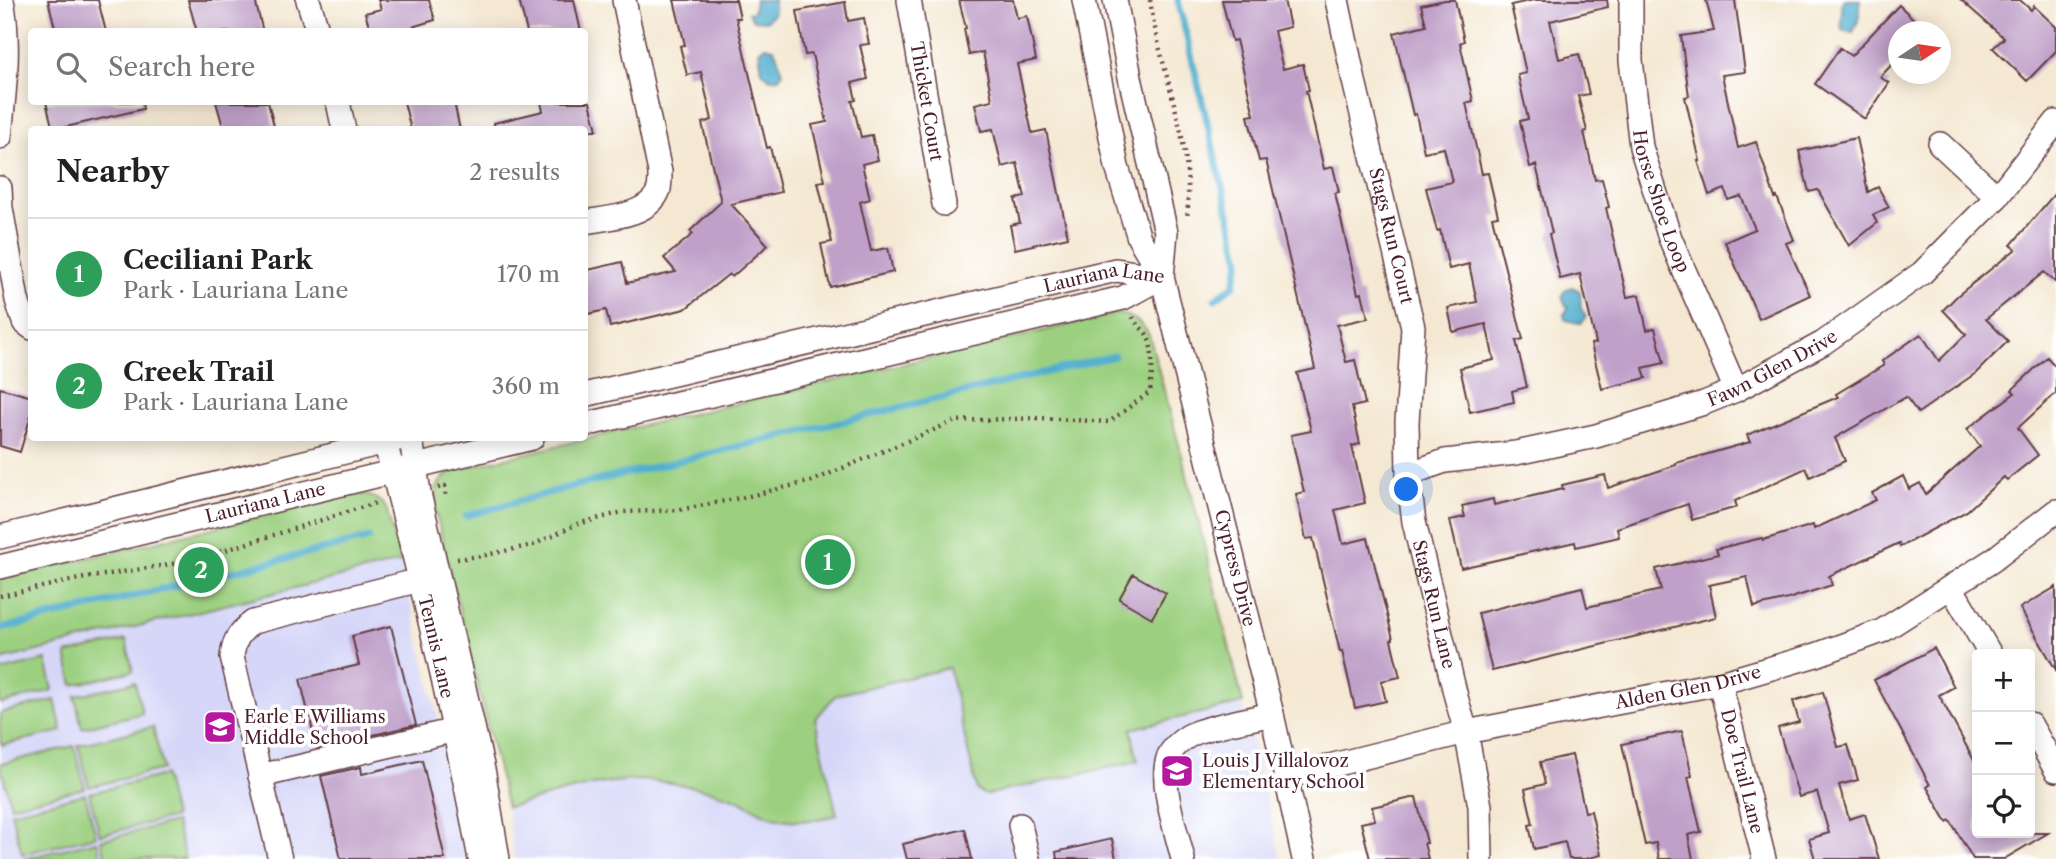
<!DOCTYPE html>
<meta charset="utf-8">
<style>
:root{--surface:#fff;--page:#f2f2f2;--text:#222;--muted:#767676;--line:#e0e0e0;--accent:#0f766e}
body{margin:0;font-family:"Libre Caslon Text",serif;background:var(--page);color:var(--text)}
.controls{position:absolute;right:21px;bottom:21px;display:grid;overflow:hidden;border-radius:7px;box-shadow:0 4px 18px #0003}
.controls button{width:63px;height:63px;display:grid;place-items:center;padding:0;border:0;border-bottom:2px solid var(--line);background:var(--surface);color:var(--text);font:35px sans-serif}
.compass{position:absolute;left:1888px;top:21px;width:63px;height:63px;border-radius:50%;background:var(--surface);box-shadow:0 4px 18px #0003;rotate:77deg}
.you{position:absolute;left:1407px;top:490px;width:24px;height:24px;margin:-18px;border:5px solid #fff;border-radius:50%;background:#1a73e8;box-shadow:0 0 0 10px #1a73e833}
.badge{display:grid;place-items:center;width:46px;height:46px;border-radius:50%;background:var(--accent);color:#fff;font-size:23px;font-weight:700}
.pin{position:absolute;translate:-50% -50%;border:4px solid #fff;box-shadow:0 2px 7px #0006}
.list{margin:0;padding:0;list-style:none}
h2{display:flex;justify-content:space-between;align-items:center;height:91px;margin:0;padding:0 28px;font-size:30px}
h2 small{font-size:23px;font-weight:400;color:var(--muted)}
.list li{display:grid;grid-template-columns:46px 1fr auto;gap:21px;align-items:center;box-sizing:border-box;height:112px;padding:0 28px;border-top:2px solid var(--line)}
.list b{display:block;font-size:26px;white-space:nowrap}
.list p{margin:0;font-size:23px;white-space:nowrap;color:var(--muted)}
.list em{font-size:23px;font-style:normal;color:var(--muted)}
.icon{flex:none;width:38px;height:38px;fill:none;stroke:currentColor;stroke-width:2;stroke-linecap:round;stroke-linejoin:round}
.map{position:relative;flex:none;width:2056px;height:859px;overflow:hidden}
.search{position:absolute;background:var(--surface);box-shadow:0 4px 18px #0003;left:28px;top:28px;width:560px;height:77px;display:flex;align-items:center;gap:18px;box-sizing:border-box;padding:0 24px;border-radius:7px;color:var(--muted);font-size:26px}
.panel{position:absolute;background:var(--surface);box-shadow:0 4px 18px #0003;left:28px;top:126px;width:560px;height:315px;border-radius:7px}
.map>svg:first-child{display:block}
.built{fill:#d6d7f8}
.green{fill:#9cd080;stroke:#737856;stroke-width:2}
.water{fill:#50aece;stroke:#4d667c;stroke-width:2}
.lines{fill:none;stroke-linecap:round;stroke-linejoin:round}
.stream{stroke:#50aece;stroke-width:7}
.building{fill:#c0a0c9}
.minor-casing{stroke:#643d44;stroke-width:26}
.path{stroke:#643d44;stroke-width:4.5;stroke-dasharray:2 5;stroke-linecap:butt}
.minor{stroke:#fff;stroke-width:23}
.labels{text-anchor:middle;stroke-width:7;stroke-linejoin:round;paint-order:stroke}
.street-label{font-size:18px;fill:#4a1f2b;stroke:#fff}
.poi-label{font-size:18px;fill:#4a1f2b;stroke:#fff;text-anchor:start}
</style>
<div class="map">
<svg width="2056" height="859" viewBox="0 0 2056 859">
<rect width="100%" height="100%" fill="#fff"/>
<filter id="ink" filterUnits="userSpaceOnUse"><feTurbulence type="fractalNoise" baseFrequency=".0143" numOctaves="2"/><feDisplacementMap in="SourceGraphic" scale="14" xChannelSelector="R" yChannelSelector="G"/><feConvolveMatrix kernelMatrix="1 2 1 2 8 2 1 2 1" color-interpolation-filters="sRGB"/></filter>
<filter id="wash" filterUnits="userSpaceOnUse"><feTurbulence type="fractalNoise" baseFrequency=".00686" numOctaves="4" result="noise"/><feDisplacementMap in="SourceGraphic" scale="28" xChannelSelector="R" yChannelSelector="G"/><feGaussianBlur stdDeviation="1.57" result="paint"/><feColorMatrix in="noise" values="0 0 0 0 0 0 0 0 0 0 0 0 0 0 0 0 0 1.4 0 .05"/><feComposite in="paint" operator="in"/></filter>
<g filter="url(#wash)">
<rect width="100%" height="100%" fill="#f4e8d2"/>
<!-- built -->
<path class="built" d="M401,562L456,795L467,859H0V660Z
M949,668L977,790L1137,760L1130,729L1243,703L1281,859H514L507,807L596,784L618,781H652L688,786L738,800L778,819L837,815L814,719L835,695Z"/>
<!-- green -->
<path class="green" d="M1114,314C1130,314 1141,321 1149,335L1185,467L1243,703L1131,729L1138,761L985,795L977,790L949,668L836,695L815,719L837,815C811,822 788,824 763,813C753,808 744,802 734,798C708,789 682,784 655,781C604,776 555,796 507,807L434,505C434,488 440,478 455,470Z
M354,494C368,494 378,497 386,508L401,562L0,660V579Z
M126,640L133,671L73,685L66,654Z
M46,660L53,690L0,704V671Z
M135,682L142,713L82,728L75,696Z
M55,700L62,731L2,745L0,735V713Z
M153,727L163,769L89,787L78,745Z
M74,746L85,788L11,806L0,764Z
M164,775L174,817L100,835L89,793Z
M85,794L96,836L22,854L11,812Z
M175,822L185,859H106L101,840Z
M97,841L101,859H23Z"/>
<!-- water -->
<path class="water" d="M755,0H774V13L766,21L753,20L748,13L753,12Z
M1844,0H1860C1861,8 1858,27 1852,33L1842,30C1840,21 1844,14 1841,5Z
M765,46L774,48L783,72L779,78L770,79L762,71L759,51Z
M1572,287L1580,291L1581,308L1586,317L1582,323C1579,323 1567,321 1565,319L1564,315L1568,308C1562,300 1558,291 1572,287Z"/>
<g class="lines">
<!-- stream -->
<path class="stream" d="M1178,0L1240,260L1234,285L1215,299
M466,516L566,488L1114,356
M0,629L369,538"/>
</g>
<g id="blocks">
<!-- building -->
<path class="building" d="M48,0H98L106,32H56Z
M188,0H255L263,32H197Z
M378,0H429L435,20L395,32H371L365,13L381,9Z
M519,0H574L581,32H527Z
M674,0H736L740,18H736L754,94L767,148L770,147L781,192L731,204L768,245L732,277L729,274L685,309L610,327L606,310L584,315V271L622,262L627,283L676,272L664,258L693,234L690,231L721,202L702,123L712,120L701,72L687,75L680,46L685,45Z
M959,0H1013L1017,18L1027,16L1036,60L1017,64L1032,133L1046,130L1068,237L1015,249L1010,225L1020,223L1015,199L1025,197L1017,163L1002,167L993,129L981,131L975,104L992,100L983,52L969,55L964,29L966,28Z
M1222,0H1284L1290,27L1274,31L1283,69L1303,64L1309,90L1306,91L1324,169L1333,167L1339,192L1335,193L1358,294L1362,293L1368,318L1337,325L1346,362L1355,360L1365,404L1352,407L1360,444L1352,446L1365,503L1335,510L1343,544L1368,538L1393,639L1391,640L1400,677L1381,681L1386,701L1355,708L1342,651L1340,652L1313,538L1306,539L1296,494L1304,492L1291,435L1311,431L1297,373L1315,369L1266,160L1259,161L1248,116L1254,115L1236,40L1232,41Z
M1445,0H1455L1464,41L1460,43L1473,101L1466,103L1482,174L1488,173L1498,216L1492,217L1523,339L1516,341L1527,387L1512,391L1514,402L1470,412L1460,368L1494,360L1486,324L1453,332L1448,308L1477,302L1469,264L1449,269L1440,230L1437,231L1426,188L1452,182L1444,148L1424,152L1416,114L1413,115L1394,33L1426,25L1421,5Z
M1534,0H1607L1608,7L1550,21L1559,59L1579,54L1589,94L1578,96L1587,131L1584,132L1595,180L1602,179L1609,207L1606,208L1627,297L1639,295L1647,330L1655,328L1664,363L1643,368L1646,378L1602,389L1591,344L1596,343L1580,274L1560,279L1549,234L1552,233L1536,165L1530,167L1520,121L1528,119L1518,75L1526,73L1511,5Z
M1706,0H1735L1745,72L1722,75L1738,148L1756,142L1775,198L1777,197L1794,240L1786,243L1810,295L1759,319L1725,242L1755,229L1741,196L1728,200L1725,189L1709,195L1698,161H1700L1685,97L1689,96L1681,36L1714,31Z
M1961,0H2020L2031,10L2034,6L2056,27V51L2027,81L1993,48L2004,38Z
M845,2L848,21L864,18L869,44L860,45L868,79L852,83L856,100L852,101L861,137L872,135L878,160L862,164L870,199L860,202L871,251L888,248L893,272L830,287L821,244L832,242L818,182L825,181L812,125L827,122L812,54L805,55L797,11Z
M1899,5L1927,32H1899V57L1880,77L1889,83L1865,119L1815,84L1840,48L1851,56Z
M46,102H142L143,109L53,130Z
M216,102H268L275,130H224Z
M404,102H454L460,130H411Z
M541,102H590L597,130H495L494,123L543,111Z
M1856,138L1868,192L1878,187L1889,207L1873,215L1877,223L1849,246L1818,190L1809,192L1799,151Z
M2056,192V283L2044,272L1986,319L2008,341L1976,373L1918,413L1906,397L1835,438L1845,461L1810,477L1806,468L1735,501L1737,507L1692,520L1688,504L1617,528L1619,537L1576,547L1575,542L1461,568L1450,520L1465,517L1462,506L1493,499L1494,505L1563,489L1562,485L1605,475L1608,488L1676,465V463L1750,442L1747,435L1838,397L1836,394L1884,365L1882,361L1921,334L1939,361L1966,334L1943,310L1957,296L2016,249L2011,245Z
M2047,357L2056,367V393L2018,428L2038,455L2007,480L2004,477L1967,511L1900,547L1899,543L1829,576L1832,585L1788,599L1754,607L1747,577L1709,585L1716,617L1492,671L1478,613L1582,587L1587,607L1661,590L1656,569L1718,554L1716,549L1762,538L1763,540L1813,525L1814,529L1876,500L1872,493L1903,476L1909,489L1920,483L1926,494L1980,446L1967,429L2015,393L2012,390Z
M0,388L32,397V412L20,452L0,446Z
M1133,574L1166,593L1152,618L1119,599Z
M2056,587V670L2020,608Z
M391,626L416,725L317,748L300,679L359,665L352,636Z
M1934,648L1954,687L1939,695L1977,766V833H2048L2004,859H1973L1950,820L1947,822L1927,787L1930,785L1874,680Z
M1823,692L1838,747L1848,745L1858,780L1839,785L1849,819L1865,814L1879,859H1815L1809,839L1829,833L1817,792L1799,797L1778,728L1799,722L1793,701Z
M1682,731L1692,776L1688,777L1701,832L1688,835L1693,859H1659L1656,843L1645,845L1622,744Z
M1572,755L1585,812L1591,811L1601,855L1585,859H1569L1565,842L1534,849L1529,825L1533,824L1525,789L1545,784L1540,762Z
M422,760L445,859H341L321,776L361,767L362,774Z
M1416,797L1427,843H1424L1428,859H1370L1361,823L1375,820L1372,807Z
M965,829L972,859H907L903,844Z
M1112,839L1116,859H1057L1056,852Z"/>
</g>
</g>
<g filter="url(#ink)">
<use href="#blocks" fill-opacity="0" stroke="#643d44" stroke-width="2"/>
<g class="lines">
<defs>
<g id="minor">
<path d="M308,0L318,32"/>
<path id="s1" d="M909,0L944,204"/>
<path id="s2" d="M1084,0L1117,167L1139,238L1162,277L1272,714L1304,859"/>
<path d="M1115,0L1131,82L1166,232L1162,277"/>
<path id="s3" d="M1337,0L1354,81L1413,327L1407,422L1408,474L1414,522L1456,697L1466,732L1480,806L1481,859"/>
<path id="s4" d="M1631,0V60L1641,147L1670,238L1736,390"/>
<path d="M338,102L344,130"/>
<path d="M0,137C4,92 11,45 2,0"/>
<path d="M1940,144L1997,197"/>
<path d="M0,188L1,208L17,300L24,322L32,328"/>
<path d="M584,222C607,218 651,216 659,189C660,184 660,177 660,172L624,0"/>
<path id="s5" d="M584,395L1116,270L1162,277"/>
<path d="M584,425L1123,298L1162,277"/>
<path id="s6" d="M384,438C421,577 454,718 480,859"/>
<path d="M411,438L419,493L484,774L498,859"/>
<path id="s7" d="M1408,474L1445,461L1516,453L1596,436L1704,403L1736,390L1823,343L1922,273L1997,197L2056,122"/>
<path d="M0,537L398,439"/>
<path id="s8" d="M0,567L532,438"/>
<path d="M1951,587L1990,654"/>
<path id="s9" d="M1720,683L1764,859"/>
<path d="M2030,724L2056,770"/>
<path d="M260,776L468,727"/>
<path id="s10" d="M1285,777L1466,732L1720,683L1816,655L1882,631L1993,560L2056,511"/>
<path d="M1020,825L1028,859"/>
<path d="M280,859L232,657C234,640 239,632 253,622L420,580"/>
<path d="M1183,859C1177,833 1156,775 1171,752C1177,743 1187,736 1197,732C1221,724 1247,720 1272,714"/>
</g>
</defs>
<!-- minor casing -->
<use href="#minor" class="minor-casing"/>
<!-- path -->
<path class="path" d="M1150,0C1160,73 1195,143 1187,217
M438,488L445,486L446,499
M457,559L481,556L533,545L577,524L623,512L679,510L745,497L812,481L955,421L1040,418L1109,422L1150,392C1152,374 1155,353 1147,335C1143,328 1136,326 1133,317
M0,596L79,579L191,561L379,502"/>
<!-- minor -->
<use href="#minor" class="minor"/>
</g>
</g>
<!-- icons -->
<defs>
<symbol id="school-square" viewBox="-11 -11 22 22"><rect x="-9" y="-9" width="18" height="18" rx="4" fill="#b5179e" stroke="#fff"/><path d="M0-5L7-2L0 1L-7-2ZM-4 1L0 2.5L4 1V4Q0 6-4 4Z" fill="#fff"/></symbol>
</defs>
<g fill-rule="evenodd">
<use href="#school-square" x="201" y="708" width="38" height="38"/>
<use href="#school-square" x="1158" y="752" width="38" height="38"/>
</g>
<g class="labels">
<!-- street labels -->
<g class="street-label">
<text dy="6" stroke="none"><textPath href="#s1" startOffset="103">Thicket Court</textPath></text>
<text dy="6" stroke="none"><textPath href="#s4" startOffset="205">Horse Shoe Loop</textPath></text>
<text dy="6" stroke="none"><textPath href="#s3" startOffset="242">Stags Run Court</textPath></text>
<text dy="6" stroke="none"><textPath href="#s5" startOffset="534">Lauriana Lane</textPath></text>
<text dy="6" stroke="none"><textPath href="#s7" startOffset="382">Fawn Glen Drive</textPath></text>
<text dy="6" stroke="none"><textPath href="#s8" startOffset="273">Lauriana Lane</textPath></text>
<text dy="6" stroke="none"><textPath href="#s2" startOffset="590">Cypress Drive</textPath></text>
<text dy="6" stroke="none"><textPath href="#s3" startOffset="616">Stags Run Lane</textPath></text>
<text dy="6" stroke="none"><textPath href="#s6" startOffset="215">Tennis Lane</textPath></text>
<text dy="6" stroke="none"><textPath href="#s10" startOffset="413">Alden Glen Drive</textPath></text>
<text dy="6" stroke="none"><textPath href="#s9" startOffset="91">Doe Trail Lane</textPath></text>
</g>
<!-- poi labels -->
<g class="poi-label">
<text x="244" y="723">Earle E Williams<tspan x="244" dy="21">Middle School</tspan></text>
<text x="1202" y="767">Louis J Villalovoz<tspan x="1202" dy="21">Elementary School</tspan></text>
</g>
</g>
</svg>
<div class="controls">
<button>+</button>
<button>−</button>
<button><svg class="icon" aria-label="locate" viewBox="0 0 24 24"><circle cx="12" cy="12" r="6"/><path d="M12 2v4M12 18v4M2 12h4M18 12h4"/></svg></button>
</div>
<svg class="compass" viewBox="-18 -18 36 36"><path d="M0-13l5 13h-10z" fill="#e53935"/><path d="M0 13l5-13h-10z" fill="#767676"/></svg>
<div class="you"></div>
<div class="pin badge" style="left:828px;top:562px;background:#2e9e5b">1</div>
<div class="pin badge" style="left:201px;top:570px;background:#2e9e5b">2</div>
<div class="search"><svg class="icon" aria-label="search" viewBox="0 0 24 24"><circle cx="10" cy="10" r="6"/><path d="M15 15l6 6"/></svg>Search here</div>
<section class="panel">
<h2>Nearby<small>2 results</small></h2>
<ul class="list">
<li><span class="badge" style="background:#2e9e5b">1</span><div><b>Ceciliani Park</b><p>Park · Lauriana Lane</p></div><em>170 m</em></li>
<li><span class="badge" style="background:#2e9e5b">2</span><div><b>Creek Trail</b><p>Park · Lauriana Lane</p></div><em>360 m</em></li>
</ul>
</section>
</div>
